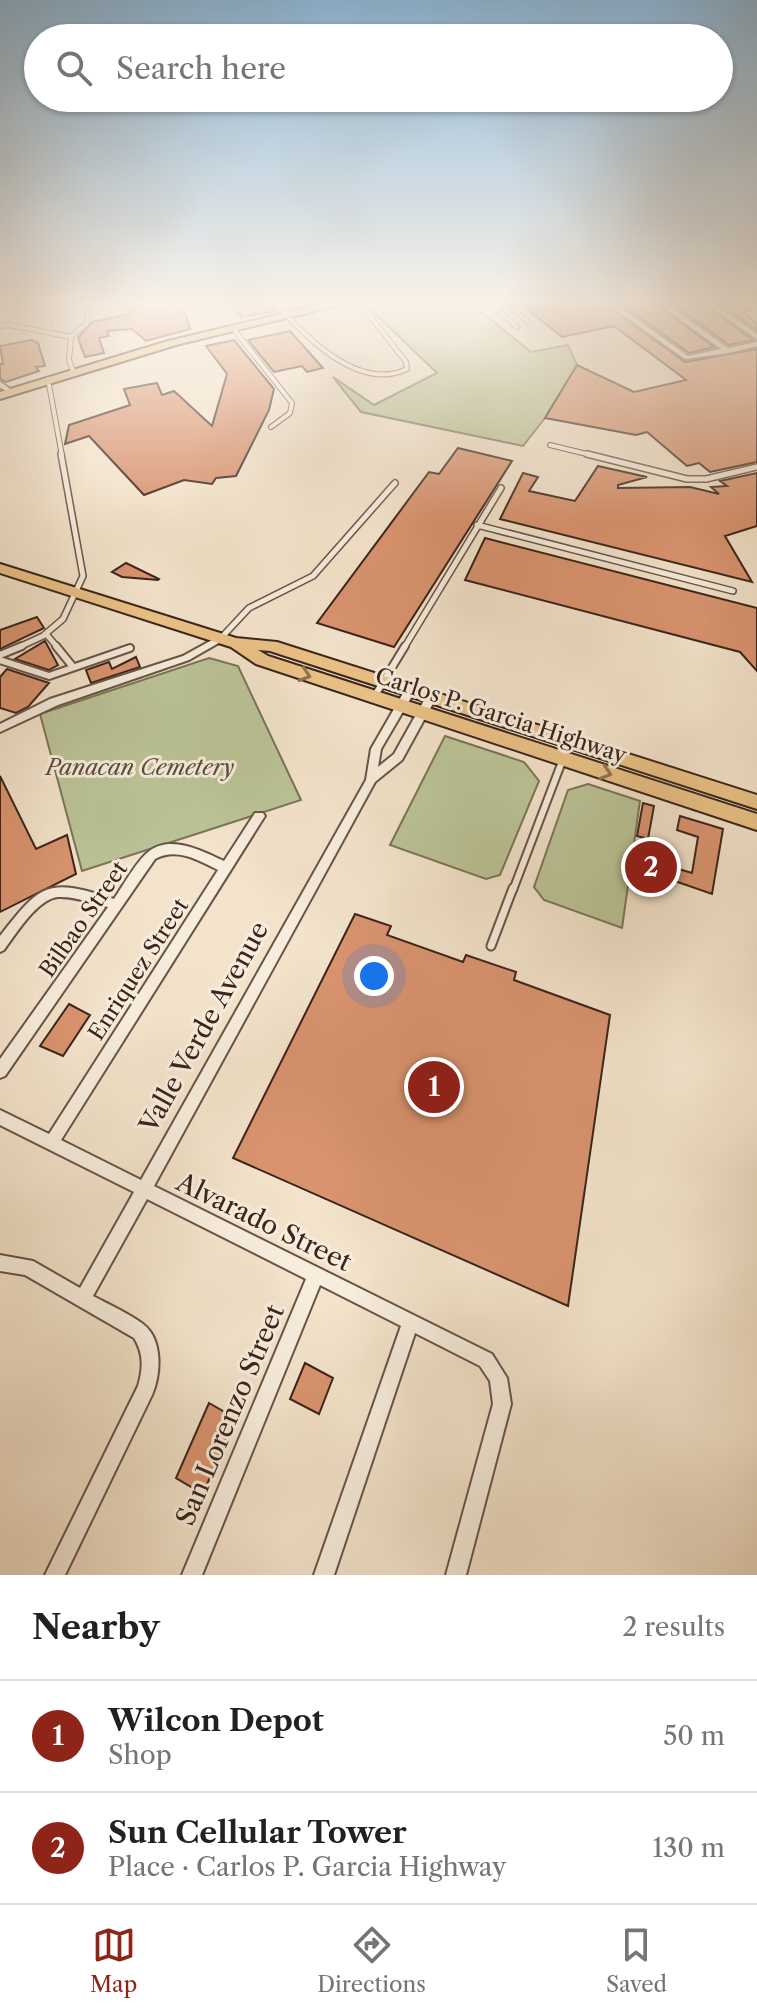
<!DOCTYPE html>
<meta charset="utf-8">
<style>
:root{--surface:#fff;--page:#f2f2f2;--text:#202124;--muted:#757577;--line:#e0e0e0;--accent:#8f2418}
body{margin:0;font-family:"Libre Caslon Text",serif;background:var(--page);color:var(--text)}
.you{position:absolute;left:374px;top:976px;width:28px;height:28px;margin:-20px;border:6px solid #fff;border-radius:50%;background:#1a73e8;box-shadow:0 0 0 12px #1a73e833}
.badge{display:grid;place-items:center;width:52px;height:52px;border-radius:50%;background:var(--accent);color:#fff;font-size:26px;font-weight:700}
.pin{position:absolute;translate:-50% -50%;border:4px solid #fff;box-shadow:0 2px 8px #0006}
.list{margin:0;padding:0;list-style:none}
h2{display:flex;justify-content:space-between;align-items:center;height:104px;margin:0;padding:0 32px;font-size:34px}
h2 small{font-size:26px;font-weight:400;color:var(--muted)}
.list li{display:grid;grid-template-columns:52px 1fr auto;gap:24px;align-items:center;box-sizing:border-box;height:112px;padding:0 32px;border-top:2px solid var(--line)}
.list b{display:block;font-size:30px;white-space:nowrap}
.list p{margin:0;font-size:26px;white-space:nowrap;color:var(--muted)}
.list em{font-size:26px;font-style:normal;color:var(--muted)}
.icon{flex:none;width:44px;height:44px;fill:none;stroke:currentColor;stroke-width:2;stroke-linecap:round;stroke-linejoin:round}
.map{position:relative;flex:none;width:757px;height:1575px;overflow:hidden}
.search{position:absolute;background:var(--surface);box-shadow:0 2px 6px #0004;left:24px;right:24px;top:24px;height:88px;display:flex;align-items:center;gap:20px;box-sizing:border-box;padding:0 28px;border-radius:44px;color:var(--muted);font-size:30px}
.sheet{height:328px;background:var(--surface)}
nav{display:flex;justify-content:space-around;align-items:center;box-sizing:border-box;height:112px;border-top:2px solid var(--line);background:var(--surface);font-size:22px;color:var(--muted)}
nav a{display:grid;justify-items:center;gap:4px}
nav .on{color:var(--accent)}
.map>svg:first-child{display:block}
.green{fill:#bbc497;stroke:#7a7459;stroke-width:2}
.building{fill:#d9936f;stroke:#3a241b;stroke-width:2}
.lines{fill:none;stroke-linecap:round;stroke-linejoin:round}
.secondary-tunnel{stroke:#cebda8;stroke-width:10;stroke-dasharray:10 5;stroke-linecap:butt}
.service-far3-casing{stroke:#685447;stroke-width:6}
.service-far2-casing{stroke:#685447;stroke-width:8}
.service-far1-casing{stroke:#685447;stroke-width:10}
.service-casing{stroke:#685447;stroke-width:11}
.minor-casing{stroke:#685447;stroke-width:4}
.primary-casing{stroke:#3a241b;stroke-width:4}
.trunk-casing{stroke:#3a241b;stroke-width:4}
.path{stroke:#3a241b;stroke-width:2;stroke-dasharray:1 2;stroke-linecap:butt}
.service-far3{stroke:#f7eddd;stroke-width:4}
.service-far2{stroke:#f7eddd;stroke-width:5}
.service-far1{stroke:#f7eddd;stroke-width:6}
.service{stroke:#f7eddd;stroke-width:7}
.minor{fill:#f7eddd;fill-rule:evenodd}
.primary{fill:#eac286;fill-rule:evenodd}
.trunk{fill:#eac286;fill-rule:evenodd}
.oneway{stroke:#927350}
.labels{text-anchor:middle;stroke-width:6;stroke-linejoin:round;paint-order:stroke}
.street-label{font-size:22px;fill:#3a241b;stroke:#f7eddd}
.park-label{font-size:22px;font-style:italic;fill:#5a4c3a;stroke:#f7eddd}
.near-street-label{font-size:26px;fill:#3a241b;stroke:#f7eddd}
</style>
<div class="map">
<svg width="757" height="1575" viewBox="0 0 757 1575">
<rect width="100%" height="100%" fill="#f3e3cb"/>
<filter id="stains"><feTurbulence type="fractalNoise" baseFrequency=".0025" numOctaves="4"/><feColorMatrix values="0 0 0 0 .2 0 0 0 0 .09 0 0 0 0 .02 0 0 0 .5 -.17"/></filter>
<radialGradient id="worn" r=".72"><stop offset=".6" stop-color="#630" stop-opacity="0"/><stop offset="1" stop-color="#630" stop-opacity=".3"/></radialGradient>
<!-- green -->
<path class="green" d="M384,302H469L531,352L568,345L577,365L545,418L523,446L361,412L333,377L374,405L437,373L367,306Z
M209,658L238,666L301,800L82,871L40,714Z
M445,736L524,762L539,781L500,875L486,879L390,845Z
M588,784L640,801L622,928L544,900L534,887L568,790Z"/>
<!-- building -->
<path class="building" d="M131,302H172L186,315L190,329L146,341L132,329L107,331L109,336L99,338L104,353L85,357L78,338L92,322L131,314L129,310L135,309Z
M229,302H270L276,311L241,317Z
M518,302H602L685,362L757,349V462L710,472L699,463L687,466L647,432L636,435L545,418L577,365L634,392L686,380L614,326L562,337Z
M619,302H653L714,347L689,353Z
M670,302H700L753,340L729,345Z
M717,302H746L754,310L742,312L757,323V330Z
M290,331L323,368L307,372L302,366L274,372L248,340Z
M31,340L38,343L45,366L36,367L39,371L6,382L0,379V364H3L0,346Z
M234,340L274,389L269,410L236,476L216,478L212,484L184,480L144,495L89,436L65,444L69,425L130,405L124,389L157,383L162,395L174,391L212,426L227,374L206,346Z
M458,448L512,461L394,647L317,623L429,472L439,474Z
M598,466L647,477L618,485V488L690,487L719,494L711,487L727,486L720,481L757,473V526L725,536L752,582L500,519L523,473L538,477L529,491L575,501Z
M485,538L757,608V671L740,652L465,580Z
M126,563L159,579L158,580L122,577L112,572Z
M37,617L44,628L0,649V630Z
M45,641L58,665L49,670L15,659Z
M136,657L140,667L91,683L86,670L109,662L112,669Z
M7,669L49,683L28,707L16,713L0,708V677Z
M0,776L36,849L67,835L76,874L0,912Z
M643,803L654,806L648,839L637,836Z
M680,816L723,829L712,894L643,870L645,859L692,873L698,837L677,830Z
M355,914L391,926L387,935L463,962L466,955L516,972L514,980L610,1015L568,1306L233,1158Z
M69,1004L90,1015L63,1056L40,1046Z
M305,1363L333,1378L319,1414L290,1399Z
M209,1403L235,1418L203,1494L176,1478Z"/>
<g class="lines">
<!-- secondary-tunnel -->
<path class="secondary-tunnel" d="M236,302L247,316"/>
<defs>
<path id="service-far3" d="M275,302C304,336 359,392 407,369L406,362L359,302
M489,302L517,327
M505,302L528,322
M0,326L10,325L71,337
M232,327L292,403L290,413L271,427
M73,371L69,360L71,337L87,323L88,302
M48,379L62,456
M550,445L595,456"/>
<path id="service-far2" d="M587,454L687,479H706L757,467
M477,525L733,591
M47,635L58,648
M221,638L249,608L313,576L395,483
M17,648L43,636L63,619L83,576L61,454
M404,648L501,488"/>
<path id="service-far1" d="M56,646L73,667
M0,655L22,646
M0,660L49,676L130,648
M374,697L405,646
M513,890L563,759"/>
<path id="service" d="M491,946L513,888"/>
<path id="minor" d="M605,302H613L688,356L721,349L656,302H664L728,348L757,342V346L728,353L685,359Z
M703,302H711L757,334V339Z
M749,302H756L757,308Z
M0,382L13,391V393H9L0,387Z
M221,635L226,638L224,640L189,660L58,705L0,732V724L50,699L183,656Z
M410,687L415,691L381,749L378,767L394,754L427,695H435L436,698L402,760L375,782L154,1186L492,1354L507,1378L511,1404L466,1575H446L493,1404L490,1381L480,1366L415,1333L334,1575H314L401,1326L320,1285L202,1575H182L306,1279L147,1199L93,1296C110,1305 128,1313 143,1324C163,1339 161,1374 152,1395L65,1575H45L138,1386C143,1369 144,1354 134,1338L25,1275L0,1271V1255L33,1261L80,1288L134,1192L0,1125V1110L49,1134L218,870C198,860 177,847 155,859L5,1076L0,1078V1059L108,907C92,903 74,896 58,897C37,899 16,934 4,950L0,952V936C42,882 48,878 114,899C122,887 137,861 147,853C169,833 202,851 224,861L255,813H263L265,816L263,819L61,1140L141,1180L366,780L371,749L406,688Z"/>
<path id="primary" d="M331,302H352L176,345L0,399V392L168,341Z"/>
<path id="trunk" d="M0,564L236,638L277,642L757,795V809L270,651L258,650L268,656L757,814V830L256,664L231,647L0,573Z"/>
</defs>
<!-- service-far3 casing -->
<use href="#service-far3" class="service-far3-casing"/>
<!-- service-far2 casing -->
<use href="#service-far2" class="service-far2-casing"/>
<!-- service-far1 casing -->
<use href="#service-far1" class="service-far1-casing"/>
<!-- service casing -->
<use href="#service" class="service-casing"/>
<!-- minor casing -->
<use href="#minor" class="minor-casing"/>
<!-- primary casing -->
<use href="#primary" class="primary-casing"/>
<!-- trunk casing -->
<use href="#trunk" class="trunk-casing"/>
<!-- path -->
<path class="path" d="M47,302L52,326"/>
<!-- service-far3 -->
<use href="#service-far3" class="service-far3"/>
<!-- service-far2 -->
<use href="#service-far2" class="service-far2"/>
<!-- service-far1 -->
<use href="#service-far1" class="service-far1"/>
<!-- service -->
<use href="#service" class="service"/>
<!-- minor -->
<use href="#minor" class="minor"/>
<!-- primary -->
<use href="#primary" class="primary"/>
<!-- trunk -->
<use href="#trunk" class="trunk"/>
</g>
<!-- one-way arrows -->
<defs><path id="oneway-chevron" d="M-2-3.5L2.5 0L-2 3.5" fill="none" stroke-width="1.6" stroke-linecap="round" stroke-linejoin="round" transform="scale(2)"/></defs>
<g class="oneway">
<use href="#oneway-chevron" transform="translate(305 675) rotate(18)"/>
<use href="#oneway-chevron" transform="translate(606 773) rotate(18)"/>
</g>
<!-- sky -->
<linearGradient id="sky" x2="0" y2="1"><stop stop-color="#8bb7d9"/><stop offset="0.58" stop-color="#faf2e8"/><stop offset="1" stop-color="#faf2e8" stop-opacity="0"/></linearGradient>
<rect width="757" height="523" fill="url(#sky)"/>
<g class="labels">
<!-- street labels -->
<g class="street-label">
<text transform="translate(501 715) rotate(18)" y="8">Carlos P. Garcia Highway</text>
<text transform="translate(83 919) rotate(-55)" y="8">Bilbao Street</text>
<text transform="translate(138 969) rotate(-57)" y="8">Enriquez Street</text>
</g>
<!-- park labels -->
<g class="park-label">
<text x="140" y="775">Panacan Cemetery</text>
</g>
<!-- near-street labels -->
<g class="near-street-label">
<text transform="translate(204 1027) rotate(-61)" y="9">Valle Verde Avenue</text>
<text transform="translate(264 1222) rotate(26)" y="9">Alvarado Street</text>
<text transform="translate(230 1415) rotate(-67)" y="9">San Lorenzo Street</text>
</g>
</g>
<rect width="100%" height="100%" filter="url(#stains)"/>
<rect width="100%" height="100%" fill="url(#worn)"/>
</svg>
<div class="you"></div>
<div class="pin badge" style="left:434px;top:1087px">1</div>
<div class="pin badge" style="left:651px;top:867px">2</div>
<div class="search"><svg class="icon" aria-label="search" viewBox="0 0 24 24"><circle cx="10" cy="10" r="6"/><path d="M15 15l6 6"/></svg>Search here</div>
</div>
<section class="sheet">
<h2>Nearby<small>2 results</small></h2>
<ul class="list">
<li><span class="badge">1</span><div><b>Wilcon Depot</b><p>Shop</p></div><em>50 m</em></li>
<li><span class="badge">2</span><div><b>Sun Cellular Tower</b><p>Place · Carlos P. Garcia Highway</p></div><em>130 m</em></li>
</ul>
</section>
<nav>
<a class="on"><svg class="icon" aria-label="map" viewBox="0 0 24 24"><path d="M3 6l6-2 6 2 6-2v14l-6 2-6-2-6 2zM9 4v14M15 6v14"/></svg>Map</a>
<a><svg class="icon" aria-label="directions" viewBox="0 0 24 24"><path d="M12 3l9 9-9 9-9-9zM9 14v-3h6M13 9l2 2-2 2"/></svg>Directions</a>
<a><svg class="icon" aria-label="saved" viewBox="0 0 24 24"><path d="M7 4h10v16l-5-4-5 4z"/></svg>Saved</a>
</nav>
